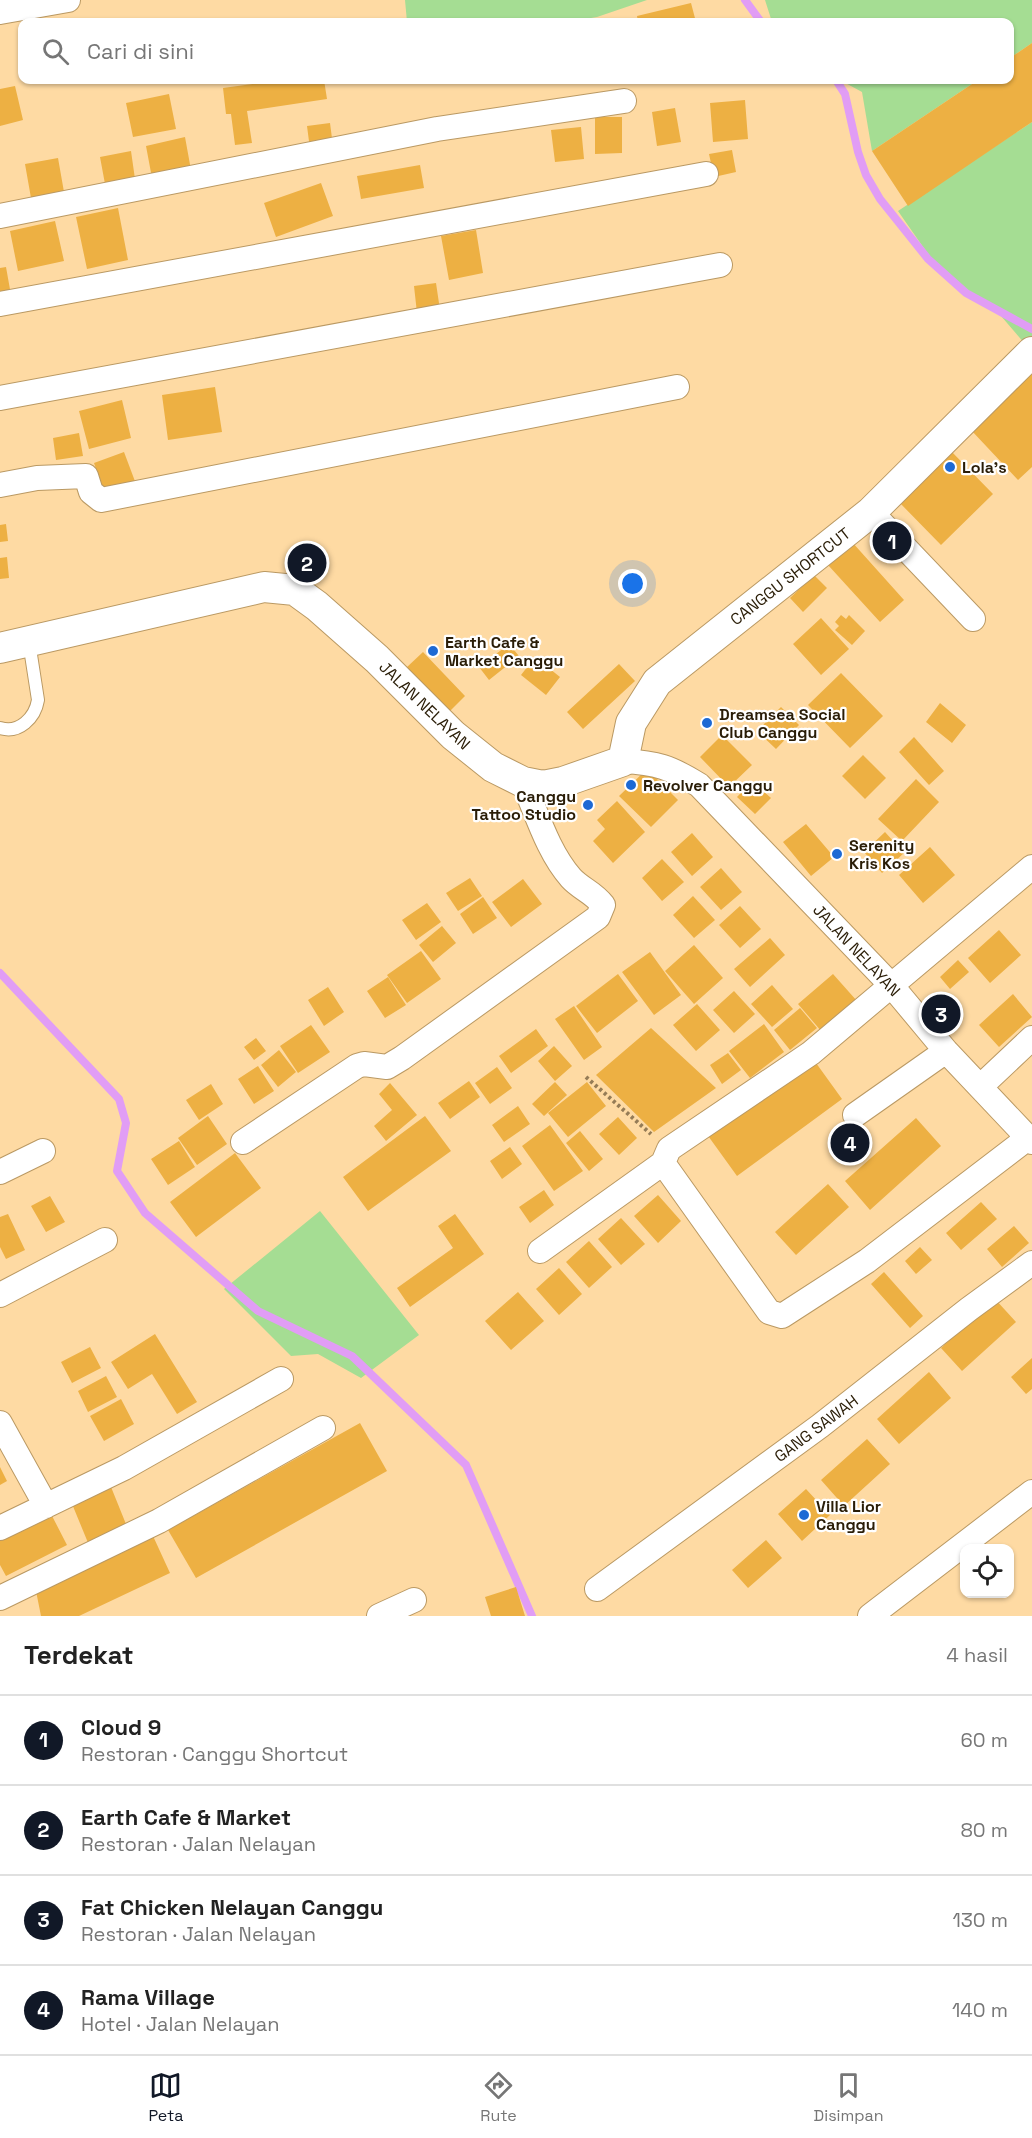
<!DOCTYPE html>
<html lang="id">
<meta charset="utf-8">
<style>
:root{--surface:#fff;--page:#f2f2f2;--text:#222;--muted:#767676;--line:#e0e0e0;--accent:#111827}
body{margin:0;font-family:"Space Grotesk",sans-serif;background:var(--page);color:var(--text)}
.controls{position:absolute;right:18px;bottom:18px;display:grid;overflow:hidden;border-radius:12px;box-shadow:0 2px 4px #0004}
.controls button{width:54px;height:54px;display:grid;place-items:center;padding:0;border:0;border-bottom:2px solid var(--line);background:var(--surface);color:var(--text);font:30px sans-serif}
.you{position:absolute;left:633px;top:584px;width:21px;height:21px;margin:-15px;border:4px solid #fff;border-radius:50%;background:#1a73e8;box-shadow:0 0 0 9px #1a73e833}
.badge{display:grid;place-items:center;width:39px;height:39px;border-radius:50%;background:var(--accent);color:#fff;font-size:20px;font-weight:700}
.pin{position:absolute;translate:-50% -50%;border:3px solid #fff;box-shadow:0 2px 6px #0006}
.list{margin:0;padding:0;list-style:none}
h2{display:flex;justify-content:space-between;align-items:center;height:78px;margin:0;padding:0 24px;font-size:26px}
h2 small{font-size:20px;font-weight:400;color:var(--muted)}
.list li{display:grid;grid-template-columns:39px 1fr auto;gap:18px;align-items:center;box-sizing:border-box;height:90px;padding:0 24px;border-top:2px solid var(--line)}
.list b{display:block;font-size:22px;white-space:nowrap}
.list p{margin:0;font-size:20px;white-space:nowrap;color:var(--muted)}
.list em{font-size:20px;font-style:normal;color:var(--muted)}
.icon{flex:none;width:33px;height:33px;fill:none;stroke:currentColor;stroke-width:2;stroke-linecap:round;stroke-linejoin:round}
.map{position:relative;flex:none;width:1032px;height:1616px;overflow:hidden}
.search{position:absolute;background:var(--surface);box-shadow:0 2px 4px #0004;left:18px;right:18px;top:18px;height:66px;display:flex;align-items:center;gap:15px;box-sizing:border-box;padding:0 21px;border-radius:12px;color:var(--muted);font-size:22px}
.sheet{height:438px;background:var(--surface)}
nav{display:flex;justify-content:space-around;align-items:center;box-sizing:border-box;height:84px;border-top:2px solid var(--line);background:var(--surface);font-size:16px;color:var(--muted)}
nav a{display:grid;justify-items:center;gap:3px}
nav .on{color:var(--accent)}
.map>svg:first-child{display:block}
.green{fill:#a5dd93}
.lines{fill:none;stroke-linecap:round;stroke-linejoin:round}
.stream{stroke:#e19df5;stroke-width:8}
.building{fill:#edb043}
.service-casing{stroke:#ba9963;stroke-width:14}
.minor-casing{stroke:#ba9963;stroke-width:26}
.tertiary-casing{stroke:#ba9963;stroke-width:32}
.path{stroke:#957c56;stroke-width:4;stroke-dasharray:3 3;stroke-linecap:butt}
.service{stroke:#fff;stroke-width:12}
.minor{stroke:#fff;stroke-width:24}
.tertiary{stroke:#fff;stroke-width:30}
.poi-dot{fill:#1d69d4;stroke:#fff;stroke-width:2}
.labels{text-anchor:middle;stroke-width:4.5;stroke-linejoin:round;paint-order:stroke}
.poi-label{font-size:16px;font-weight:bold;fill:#2a1d07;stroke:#fff;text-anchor:start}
.street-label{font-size:16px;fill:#2a1d07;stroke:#fff}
</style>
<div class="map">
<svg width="1032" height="1616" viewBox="0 0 1032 1616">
<rect width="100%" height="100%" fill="#fedaa3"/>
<!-- green -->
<path class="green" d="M405,0H647L597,17L567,22H407Z
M765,0H1032V43L1010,58V22H772Z
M840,80H978L872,151L862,92Z
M1032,122V352L1001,316L944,277L898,211Z
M320,1211L419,1335L361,1378L318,1354L291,1356L224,1289Z"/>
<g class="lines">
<!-- stream -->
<path class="stream" d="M745,0L761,22
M836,80L845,94L858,152L866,175L880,199L928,259L966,293L1032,329
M0,973L119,1099L126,1123L117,1171L145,1213L258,1311L352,1356L466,1465L532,1616"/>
</g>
<!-- building -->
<path class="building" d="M691,3L696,22H638L637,16Z
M1032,43V122L908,206L872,151L978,80H1010V58Z
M281,80H324L327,99L247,111L252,143L235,145L231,114H226L223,88Z
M15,86L23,120L0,126V89Z
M169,94L176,129L133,137L126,103Z
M745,100L748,139L713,142L710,103Z
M675,108L681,142L657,146L652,112Z
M595,117H622V153L595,154Z
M330,123L333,146L310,149L307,126Z
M581,127L584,159L555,162L551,130Z
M185,137L191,170L152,178L146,146Z
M732,150L736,172L714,177L709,154Z
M131,151L135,179L105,184L100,157Z
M58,158L64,192L31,198L25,164Z
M420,165L424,188L361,199L357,176Z
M321,183L333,216L276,237L264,203Z
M118,208L128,260L87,269L76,217Z
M55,221L64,261L18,271L10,231Z
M476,230L483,273L449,280L441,236Z
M6,267L11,295L0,297V268Z
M436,283L440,310L417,313L414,286Z
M1032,373V467L1018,480L971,430Z
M215,387L222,432L168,440L162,395Z
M122,400L131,438L89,449L79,411Z
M79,433L83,456L56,460L53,438Z
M950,450L993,494L941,545L898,501Z
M124,452L136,484L105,495L94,463Z
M6,524L8,541L0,542V525Z
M852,542L904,600L880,622L828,565Z
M7,557L9,578L0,579V558Z
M814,575L827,588L803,612L790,598Z
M841,615L846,619L849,615L865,631L852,645L835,630L839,626L835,622Z
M821,618L849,649L821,675L793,644Z
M509,644L519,656L489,680L479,667Z
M423,652L465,696L448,713L406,668Z
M535,657L560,677L546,695L521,675Z
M619,664L635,681L583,729L567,712Z
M841,673L883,716L850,748L808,705Z
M940,703L966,725L952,743L926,722Z
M781,707L799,725L776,749L757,731Z
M722,735L752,765L729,787L700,757Z
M914,737L944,771L929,785L899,752Z
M863,755L886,778L865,799L842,776Z
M647,769L678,800L651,827L619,796Z
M916,779L939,802L902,841L878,819Z
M752,781L771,798L755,814L737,797Z
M617,801L645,832L613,863L593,841L605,829L597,820Z
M806,824L834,857L811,876L783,842Z
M885,832L904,853L882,873L864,852Z
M692,833L713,857L692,876L671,852Z
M930,847L955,875L923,903L899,875Z
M662,859L684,882L662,901L642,878Z
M721,868L742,892L721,910L700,887Z
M470,878L482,896L458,911L446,893Z
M523,879L542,904L511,927L492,902Z
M693,896L715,920L694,938L673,915Z
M483,897L497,918L473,934L460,914Z
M427,903L441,922L416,940L402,920Z
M740,906L761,929L740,948L719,925Z
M442,926L456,943L433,962L419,945Z
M999,930L1021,955L990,983L968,958Z
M770,938L785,955L750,987L734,969Z
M694,945L723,978L694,1004L665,971Z
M421,951L441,979L407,1003L387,975Z
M650,952L681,995L654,1015L622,972Z
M958,960L969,972L950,989L940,977Z
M618,974L638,1001L597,1033L576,1006Z
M833,974L857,1001L822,1032L798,1004Z
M388,977L406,1005L385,1018L367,991Z
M772,985L793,1009L772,1027L751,1004Z
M328,987L344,1012L324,1026L308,1000Z
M734,991L755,1014L734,1033L713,1010Z
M1013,994L1032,1017L999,1047L979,1025Z
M697,1004L720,1030L696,1051L673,1025Z
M574,1006L602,1047L584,1060L555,1019Z
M800,1008L817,1028L790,1050L774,1030Z
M764,1024L784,1052L750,1078L729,1051Z
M311,1025L330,1052L298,1073L280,1046Z
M651,1028L716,1088L654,1132L596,1075Z
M536,1029L548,1046L511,1073L499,1056Z
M256,1038L266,1051L254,1060L244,1047Z
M554,1046L572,1066L555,1081L538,1061Z
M279,1050L296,1072L278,1087L261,1065Z
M728,1053L741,1070L722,1084L710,1065Z
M811,1056L842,1099L737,1176L706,1133Z
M258,1066L274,1091L254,1104L238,1079Z
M497,1067L512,1088L490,1104L475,1083Z
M469,1081L480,1097L450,1119L438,1103Z
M555,1082L567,1095L544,1116L532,1104Z
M587,1082L606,1106L568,1137L548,1113Z
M390,1083L417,1115L386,1141L374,1126L392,1110L379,1094Z
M211,1084L223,1104L199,1120L186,1100Z
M518,1106L530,1124L504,1142L492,1125Z
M208,1116L227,1144L197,1165L178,1138Z
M425,1116L451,1151L368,1211L343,1177Z
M618,1117L637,1138L619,1155L599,1134Z
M916,1118L941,1146L870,1210L845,1181Z
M550,1125L583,1171L554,1191L522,1146Z
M580,1131L603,1159L589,1171L566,1143Z
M179,1141L195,1167L168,1185L151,1159Z
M510,1147L522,1164L502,1179L490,1161Z
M235,1153L261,1188L196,1237L170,1202Z
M828,1184L849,1207L796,1255L775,1232Z
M544,1190L554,1205L530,1223L519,1207Z
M658,1195L681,1221L658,1243L634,1216Z
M50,1196L65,1222L46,1232L31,1206Z
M981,1202L997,1219L961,1250L946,1233Z
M8,1214L25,1250L6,1259L0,1247V1217Z
M455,1214L484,1254L410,1307L397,1288L453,1248L438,1226Z
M621,1218L645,1244L621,1265L598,1239Z
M1014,1226L1029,1243L1002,1267L987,1249Z
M589,1241L612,1267L589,1288L566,1262Z
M920,1247L932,1260L916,1274L905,1261Z
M559,1268L582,1294L559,1315L536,1289Z
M884,1272L923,1316L910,1328L871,1284Z
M518,1292L544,1321L511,1350L485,1321Z
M995,1299L1016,1322L962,1371L941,1348Z
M155,1334L197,1402L177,1414L152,1374L128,1389L111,1362Z
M90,1347L101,1368L72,1383L61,1362Z
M1032,1358V1389L1026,1394L1011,1377Z
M929,1372L951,1398L899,1444L877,1419Z
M106,1376L117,1397L88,1412L78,1391Z
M121,1399L134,1424L104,1441L90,1416Z
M360,1423L387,1471L196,1578L168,1530Z
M867,1439L890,1464L844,1506L821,1480Z
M0,1467L7,1481L0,1485Z
M109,1482L130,1534L91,1550L70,1499Z
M806,1489L830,1515L802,1541L778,1514Z
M50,1512L67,1545L6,1576L0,1565V1537Z
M153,1536L170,1573L79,1616H41L36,1591Z
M766,1540L782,1558L748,1588L732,1570Z
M516,1587L525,1616H491L485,1597Z"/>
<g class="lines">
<defs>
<path id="service" d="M0,728C19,734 35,718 38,700L29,642"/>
<path id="minor" d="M0,12L68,0
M0,216L437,129L624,101
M0,304L706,174
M0,398L720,265
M0,485L37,478L86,476L91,492L101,500L677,387
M871,512L973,619
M623,761C657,763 670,767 699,785L891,985L946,1051L1032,1142
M980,1087L1032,1038
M855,1115L946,1051
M243,1142L357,1066L364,1064L387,1067L402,1058L598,917L603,905C593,892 581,889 571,878C548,852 537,814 523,782
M663,1163L769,1312L782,1316L867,1261L1028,1138
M0,1172L43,1151
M540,1251L663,1163L669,1149L811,1053L1032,867
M0,1295L105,1240
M0,1423L46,1506
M0,1528L124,1468L281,1379
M597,1589L820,1426L969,1309L1032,1263
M0,1598L159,1521L323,1428
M379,1616L414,1600
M870,1616L1032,1492"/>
<path id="tertiary" d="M0,648L264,587L295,590L317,606L377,659L453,735L493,767L523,782L543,786L563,782L623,761L631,723L657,682L871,512L1032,352"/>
</defs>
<!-- service casing -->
<use href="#service" class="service-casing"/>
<!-- minor casing -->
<use href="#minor" class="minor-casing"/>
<!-- tertiary casing -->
<use href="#tertiary" class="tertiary-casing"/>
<!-- path -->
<path class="path" d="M586,1077L651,1134"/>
<!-- service -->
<use href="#service" class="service"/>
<!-- minor -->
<use href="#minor" class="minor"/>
<!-- tertiary -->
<use href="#tertiary" class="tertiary"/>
</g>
<!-- markers -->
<g class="poi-dot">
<circle cx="950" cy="467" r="6"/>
<circle cx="433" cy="651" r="6"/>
<circle cx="707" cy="723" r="6"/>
<circle cx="631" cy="785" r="6"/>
<circle cx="588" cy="805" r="6"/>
<circle cx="837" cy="854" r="6"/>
<circle cx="804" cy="1515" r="6"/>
</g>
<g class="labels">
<!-- poi labels -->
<g class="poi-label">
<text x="962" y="473">Lola’s</text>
<text x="445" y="648">Earth Cafe &amp;<tspan x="445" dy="18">Market Canggu</tspan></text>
<text x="719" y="720">Dreamsea Social<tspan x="719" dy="18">Club Canggu</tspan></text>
<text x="643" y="791">Revolver Canggu</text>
<text x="576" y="802" text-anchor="end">Canggu<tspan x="576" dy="18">Tattoo Studio</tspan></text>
<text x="849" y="851">Serenity<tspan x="849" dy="18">Kris Kos</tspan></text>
<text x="816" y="1512">Villa Lior<tspan x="816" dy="18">Canggu</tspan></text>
</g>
<!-- street labels -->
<g class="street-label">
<text transform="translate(790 576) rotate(-38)" y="6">CANGGU SHORTCUT</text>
<text transform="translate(425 705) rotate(44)" y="6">JALAN NELAYAN</text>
<text transform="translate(857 950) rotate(47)" y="6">JALAN NELAYAN</text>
<text transform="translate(816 1428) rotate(-37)" y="6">GANG SAWAH</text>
</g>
</g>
</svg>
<div class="controls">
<button><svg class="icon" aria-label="locate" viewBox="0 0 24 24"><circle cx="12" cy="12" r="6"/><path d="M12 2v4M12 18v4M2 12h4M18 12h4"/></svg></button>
</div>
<div class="you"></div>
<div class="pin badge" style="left:892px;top:541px">1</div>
<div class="pin badge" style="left:307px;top:563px">2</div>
<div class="pin badge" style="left:941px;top:1014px">3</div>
<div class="pin badge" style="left:850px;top:1143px">4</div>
<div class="search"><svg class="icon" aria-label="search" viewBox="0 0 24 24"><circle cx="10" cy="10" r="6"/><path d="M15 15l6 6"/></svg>Cari di sini</div>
</div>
<section class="sheet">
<h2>Terdekat<small>4 hasil</small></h2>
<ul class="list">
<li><span class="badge">1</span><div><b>Cloud 9</b><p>Restoran · Canggu Shortcut</p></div><em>60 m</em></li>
<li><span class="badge">2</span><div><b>Earth Cafe &amp; Market</b><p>Restoran · Jalan Nelayan</p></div><em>80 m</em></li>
<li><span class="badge">3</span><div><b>Fat Chicken Nelayan Canggu</b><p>Restoran · Jalan Nelayan</p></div><em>130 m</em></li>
<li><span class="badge">4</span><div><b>Rama Village</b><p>Hotel · Jalan Nelayan</p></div><em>140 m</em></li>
</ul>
</section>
<nav>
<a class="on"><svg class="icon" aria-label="map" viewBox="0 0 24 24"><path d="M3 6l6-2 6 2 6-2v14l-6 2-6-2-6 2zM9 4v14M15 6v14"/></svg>Peta</a>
<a><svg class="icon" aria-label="directions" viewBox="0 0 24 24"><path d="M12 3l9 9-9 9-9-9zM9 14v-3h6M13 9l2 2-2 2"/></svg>Rute</a>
<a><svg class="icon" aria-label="saved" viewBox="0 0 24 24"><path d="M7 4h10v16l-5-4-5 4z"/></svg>Disimpan</a>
</nav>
